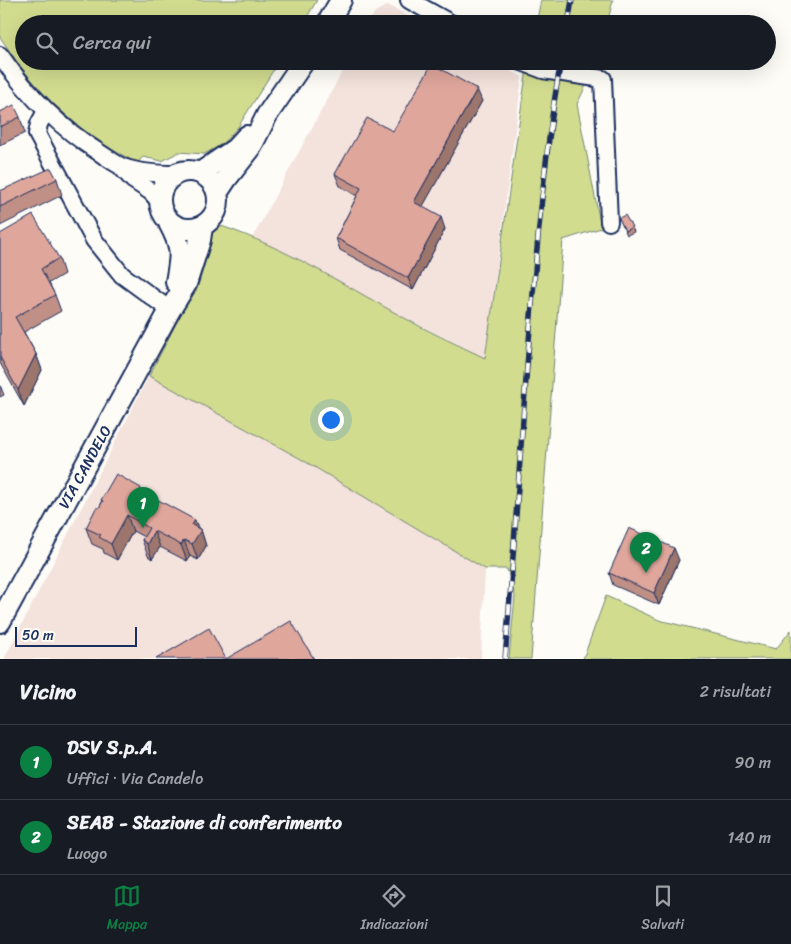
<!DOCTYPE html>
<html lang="it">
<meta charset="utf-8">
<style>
:root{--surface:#171b24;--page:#242831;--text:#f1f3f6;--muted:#9ea1a6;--line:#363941;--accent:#0b8043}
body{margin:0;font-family:Sriracha,sans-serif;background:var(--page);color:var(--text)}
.scale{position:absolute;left:15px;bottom:12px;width:122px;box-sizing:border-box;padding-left:5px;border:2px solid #1b2f5e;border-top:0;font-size:14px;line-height:18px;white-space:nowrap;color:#1b2f5e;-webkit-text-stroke:4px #fdfcf7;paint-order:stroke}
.you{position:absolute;left:330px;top:419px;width:18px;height:18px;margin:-12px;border:4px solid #fff;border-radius:50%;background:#1a73e8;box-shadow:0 0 0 8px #1a73e833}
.badge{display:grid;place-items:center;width:32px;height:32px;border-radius:50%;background:var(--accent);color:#fff;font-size:16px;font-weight:700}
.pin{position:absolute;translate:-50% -41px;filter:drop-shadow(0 1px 2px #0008)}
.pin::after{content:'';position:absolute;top:26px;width:18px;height:15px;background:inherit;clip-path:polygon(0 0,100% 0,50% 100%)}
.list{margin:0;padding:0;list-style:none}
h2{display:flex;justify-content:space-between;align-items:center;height:65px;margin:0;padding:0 20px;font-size:21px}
h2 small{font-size:16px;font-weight:400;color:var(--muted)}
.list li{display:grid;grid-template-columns:32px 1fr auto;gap:15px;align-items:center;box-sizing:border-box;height:75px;padding:0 20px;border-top:1px solid var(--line)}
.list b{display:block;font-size:19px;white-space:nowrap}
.list p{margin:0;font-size:16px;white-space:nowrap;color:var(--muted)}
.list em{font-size:16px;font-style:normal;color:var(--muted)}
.icon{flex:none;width:28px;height:28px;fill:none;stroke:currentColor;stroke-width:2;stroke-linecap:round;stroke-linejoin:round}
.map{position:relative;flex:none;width:791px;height:659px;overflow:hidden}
.search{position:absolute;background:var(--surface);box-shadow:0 5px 20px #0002;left:15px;right:15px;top:15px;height:55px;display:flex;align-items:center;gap:12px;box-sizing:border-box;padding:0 18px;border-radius:28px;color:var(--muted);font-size:19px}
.sheet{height:215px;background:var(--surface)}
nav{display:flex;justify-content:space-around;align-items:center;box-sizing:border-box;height:70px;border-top:1px solid var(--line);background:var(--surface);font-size:14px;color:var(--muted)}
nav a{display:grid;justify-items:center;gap:2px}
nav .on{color:var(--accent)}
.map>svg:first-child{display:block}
.built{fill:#f4e2dc}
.green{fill:#d1dc8f;stroke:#768676}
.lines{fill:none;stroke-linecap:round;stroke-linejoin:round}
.minor-casing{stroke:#1b2f5e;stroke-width:20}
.tertiary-casing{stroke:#1b2f5e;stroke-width:24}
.minor{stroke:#fdfcf7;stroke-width:16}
.tertiary{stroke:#fdfcf7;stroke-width:20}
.rail-casing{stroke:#1b2f5e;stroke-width:5.5}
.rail{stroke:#fdfcf7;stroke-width:4;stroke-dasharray:11;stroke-linecap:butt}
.wall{fill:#c08f86;stroke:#1b2f5e}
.shaded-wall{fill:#9c746d;stroke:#1b2f5e}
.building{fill:#dfa69c;stroke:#1b2f5e}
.labels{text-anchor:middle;stroke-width:4;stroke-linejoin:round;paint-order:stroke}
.street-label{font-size:15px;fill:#1b2f5e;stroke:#fdfcf7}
</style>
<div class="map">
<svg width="791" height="659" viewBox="0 0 791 659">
<rect width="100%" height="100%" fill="#fdfcf7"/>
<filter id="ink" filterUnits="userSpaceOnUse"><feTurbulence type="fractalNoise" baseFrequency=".02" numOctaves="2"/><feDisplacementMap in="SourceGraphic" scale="10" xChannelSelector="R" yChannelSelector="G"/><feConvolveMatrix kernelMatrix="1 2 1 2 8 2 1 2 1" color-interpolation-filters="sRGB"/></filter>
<g filter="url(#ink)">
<!-- built -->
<path class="built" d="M388,5L423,24H368L375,12Z
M348,61H492L522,77L485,358L401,316L253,237Z
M149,376L301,459L485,569L481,659H4Z"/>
<!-- green -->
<path class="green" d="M0,0H317L303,24H24V61H279L238,127L221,145L204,154L179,152L162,161L143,157L137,163L93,139L47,98L19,65L0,37Z
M541,0H613L607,24H536Z
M528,61H598L577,104L601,228L563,240L531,659H509L515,596L507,569H485L301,459L149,376L180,316L197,289L210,246L212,233L221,226C284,247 341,283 399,315C427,331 456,344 485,358Z
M606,596L659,620L776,649L791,630V659H583Z"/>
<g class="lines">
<defs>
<path id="minor" d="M409,0L452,24
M0,55C27,94 60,128 100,153C108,158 115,164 123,167C140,173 158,174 176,174
M519,61L543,70L603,79L609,222
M46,111L39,124L37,134L94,240L122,275L170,310
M122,168L133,180L151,192L159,201"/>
<path id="tertiary" d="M327,24L341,0
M160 200a29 29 0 1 1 58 0a29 29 0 1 1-58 0Z
M200,173L235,149L247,136
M217,193L227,178L250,149L267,115L304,61
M169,223C183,249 181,254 176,282
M0,622L170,310L186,284L200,240L202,227"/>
</defs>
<!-- minor casing -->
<use href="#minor" class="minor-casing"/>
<!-- tertiary casing -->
<use href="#tertiary" class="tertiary-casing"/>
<!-- minor -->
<use href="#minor" class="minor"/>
<!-- tertiary -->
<use href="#tertiary" class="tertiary"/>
<defs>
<path id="rail" d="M568,24L572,0
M505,659C516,530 523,400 535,271C541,201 548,131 561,61"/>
</defs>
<!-- rail casing -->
<use href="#rail" class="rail-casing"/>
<!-- rail -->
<use href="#rail" class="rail"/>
</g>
<!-- wall -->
<path class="wall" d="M482,101L422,207L445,229L413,290L340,250L336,238L357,196L340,186L335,174L393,131Z
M0,112L20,117L25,133L0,145Z
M57,179L62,195L0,226V191Z
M619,218L632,227L634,232L627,235Z
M0,234L59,258L64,274L49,283L55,295L61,311L24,332L36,354L42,370L24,406L0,363Z
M0,385L4,395L0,397Z
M142,491L201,530L206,546L198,560L190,556L187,561L160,547L152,559L148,556L142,540L144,537L133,531L117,560L104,553L103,549L92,544L86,528L99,508L102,502L101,500Z
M679,560L659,605L613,585L609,573Z"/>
<!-- shaded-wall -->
<path class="shaded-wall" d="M477,89L482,101L418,215L414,202Z
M441,217L445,229L413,290L408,278Z
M36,354L42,370L24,406L18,390Z
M127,515L133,531L117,560L111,544Z
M195,520L200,532L201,530L206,546L198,560L192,544V525Z
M154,531L160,547L152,559L147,544Z
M184,540L190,556L187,561L181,545Z
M674,548L679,560L659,605L654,593Z"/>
<!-- building -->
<path class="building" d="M432,64L477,89L414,202L441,217L408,278L336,238L361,188L335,174L367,118L393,131Z
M14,105L20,117L0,127V112Z
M51,168L57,179L0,207V191Z
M33,215L59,258L41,269L55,295L15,317L36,354L18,390L0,357V234Z
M625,215L632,227L625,231L619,218Z
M116,474L141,488L140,490L195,520L192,525L201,530L192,544L184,540L181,545L154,531L147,544L142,540L149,528L127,515L111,544L99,537L101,535L86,528L96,508H99L103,501L101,500Z
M629,528L674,548L654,593L609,573Z
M291,621L314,659H156L209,628L226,659Z"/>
</g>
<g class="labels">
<!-- street labels -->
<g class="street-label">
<text transform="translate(85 467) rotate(-61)" y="5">VIA CANDELO</text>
</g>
</g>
</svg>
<div class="scale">50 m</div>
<div class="you"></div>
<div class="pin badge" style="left:143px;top:528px">1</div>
<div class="pin badge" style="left:646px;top:573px">2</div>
<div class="search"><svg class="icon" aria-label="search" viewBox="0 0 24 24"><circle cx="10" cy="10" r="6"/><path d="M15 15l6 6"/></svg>Cerca qui</div>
</div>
<section class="sheet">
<h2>Vicino<small>2 risultati</small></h2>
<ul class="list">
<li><span class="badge">1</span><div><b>DSV S.p.A.</b><p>Uffici · Via Candelo</p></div><em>90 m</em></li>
<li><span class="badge">2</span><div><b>SEAB - Stazione di conferimento</b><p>Luogo</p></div><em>140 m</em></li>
</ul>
</section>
<nav>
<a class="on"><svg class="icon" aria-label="map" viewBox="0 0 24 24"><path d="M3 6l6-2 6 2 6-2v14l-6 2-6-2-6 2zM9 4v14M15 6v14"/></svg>Mappa</a>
<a><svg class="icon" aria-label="directions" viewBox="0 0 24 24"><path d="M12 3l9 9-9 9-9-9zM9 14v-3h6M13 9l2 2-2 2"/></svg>Indicazioni</a>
<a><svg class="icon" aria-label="saved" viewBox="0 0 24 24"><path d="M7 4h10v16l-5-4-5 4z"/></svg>Salvati</a>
</nav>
